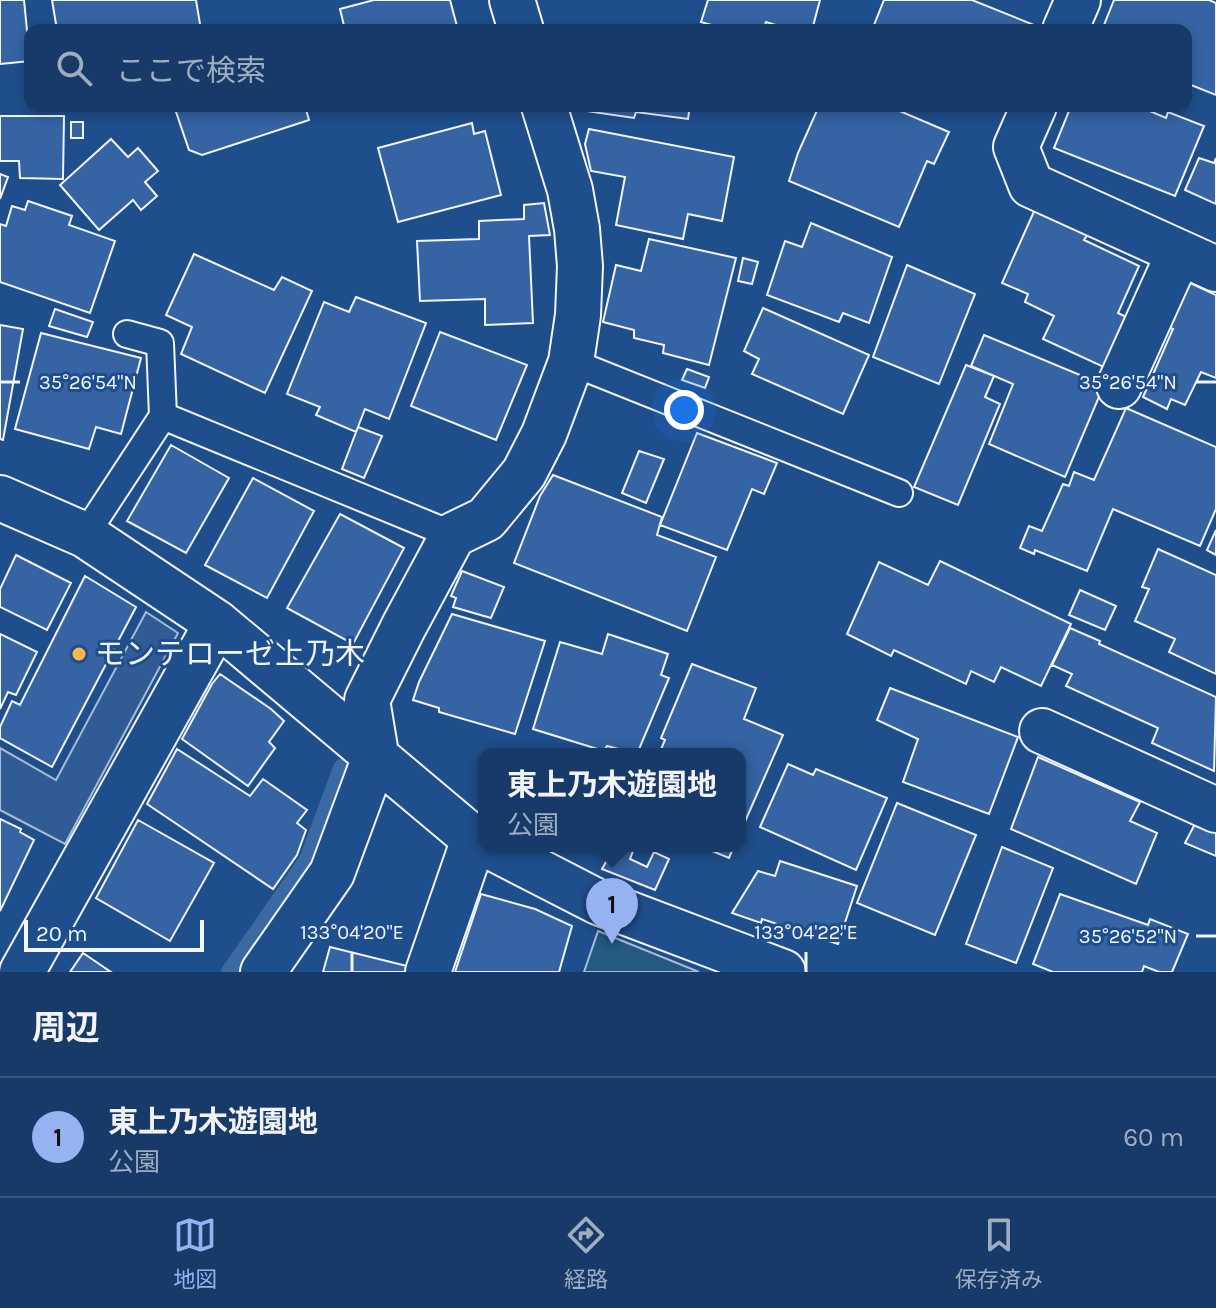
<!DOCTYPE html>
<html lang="ja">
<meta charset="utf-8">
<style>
:root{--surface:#173a69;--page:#20416f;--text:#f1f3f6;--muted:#9eadc0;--line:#36547d;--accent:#95b2f1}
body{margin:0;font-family:Karla,"Noto Sans JP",sans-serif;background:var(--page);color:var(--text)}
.scale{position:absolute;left:24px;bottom:20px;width:180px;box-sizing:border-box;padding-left:8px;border:4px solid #f2f6ff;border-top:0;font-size:22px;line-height:28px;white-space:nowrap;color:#f2f6ff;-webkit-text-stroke:6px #1f4e8c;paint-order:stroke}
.you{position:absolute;left:684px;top:410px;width:28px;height:28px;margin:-20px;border:6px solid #fff;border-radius:50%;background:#1a73e8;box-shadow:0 0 0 12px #1a73e833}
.badge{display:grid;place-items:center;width:52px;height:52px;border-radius:50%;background:var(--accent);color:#111;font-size:26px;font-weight:700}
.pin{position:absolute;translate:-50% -66px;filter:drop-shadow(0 2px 4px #0008)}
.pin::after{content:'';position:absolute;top:42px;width:28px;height:24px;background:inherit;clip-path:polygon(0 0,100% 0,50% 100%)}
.popup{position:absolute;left:478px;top:748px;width:268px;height:104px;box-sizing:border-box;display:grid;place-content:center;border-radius:16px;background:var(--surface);filter:drop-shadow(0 2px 6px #0005);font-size:26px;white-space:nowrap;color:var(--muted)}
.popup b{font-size:30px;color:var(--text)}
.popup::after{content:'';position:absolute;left:50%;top:100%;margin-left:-16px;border:16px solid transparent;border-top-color:var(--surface)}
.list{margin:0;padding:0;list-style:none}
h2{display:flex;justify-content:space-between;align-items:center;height:104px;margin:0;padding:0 32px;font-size:34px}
h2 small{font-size:26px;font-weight:400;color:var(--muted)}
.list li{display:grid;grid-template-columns:52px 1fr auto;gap:24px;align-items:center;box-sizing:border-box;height:120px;padding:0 32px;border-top:2px solid var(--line)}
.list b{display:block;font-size:30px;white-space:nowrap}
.list p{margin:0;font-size:26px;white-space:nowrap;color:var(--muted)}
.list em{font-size:26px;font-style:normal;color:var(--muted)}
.icon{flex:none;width:44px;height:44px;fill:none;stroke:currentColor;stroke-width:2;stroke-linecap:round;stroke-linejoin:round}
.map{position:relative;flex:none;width:1216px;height:972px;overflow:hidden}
.search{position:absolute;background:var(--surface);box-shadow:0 4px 12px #0003;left:24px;right:24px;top:24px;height:88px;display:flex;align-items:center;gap:20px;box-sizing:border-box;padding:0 28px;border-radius:16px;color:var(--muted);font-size:30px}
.sheet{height:224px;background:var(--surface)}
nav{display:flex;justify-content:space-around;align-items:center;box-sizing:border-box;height:112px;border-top:2px solid var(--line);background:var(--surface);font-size:22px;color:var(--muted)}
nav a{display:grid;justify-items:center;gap:4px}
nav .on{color:var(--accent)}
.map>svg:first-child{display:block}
.green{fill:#245a82;stroke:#a8bbd7;stroke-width:2}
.parking{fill:#305b95;stroke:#a8bbd7;stroke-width:2}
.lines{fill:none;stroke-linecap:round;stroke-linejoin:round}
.stream{stroke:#3b69a3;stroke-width:18}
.building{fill:#3563a3;stroke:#f2f6ff;stroke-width:2}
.lane-casing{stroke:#f2f6ff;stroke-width:30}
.street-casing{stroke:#f2f6ff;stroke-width:48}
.lane{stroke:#1f4e8c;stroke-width:26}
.street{stroke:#1f4e8c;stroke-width:44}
.ticks{fill:none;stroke:#f2f6ff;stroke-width:3}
.poi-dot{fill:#ffb74d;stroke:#1f4e8c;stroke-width:3}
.labels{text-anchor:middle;stroke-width:6;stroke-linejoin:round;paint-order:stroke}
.poi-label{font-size:30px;fill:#f2f6ff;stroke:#1f4e8c;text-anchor:start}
.ticks-label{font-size:20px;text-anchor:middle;fill:#f2f6ff;stroke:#1f4e8c;stroke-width:6;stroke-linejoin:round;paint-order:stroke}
</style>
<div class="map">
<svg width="1216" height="972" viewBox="0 0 1216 972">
<rect width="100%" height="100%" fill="#1f4e8c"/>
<!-- green -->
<path class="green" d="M598,931L699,972H584Z"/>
<!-- parking -->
<path class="parking" d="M146,612L178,633L65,844L0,810V748L56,780Z"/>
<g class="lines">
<!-- stream -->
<path class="stream" d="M230,972L308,860L342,768"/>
</g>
<!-- building -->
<path class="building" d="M0,0H24L30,61L0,64Z
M52,0H196L201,30H57Z
M374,0H450L458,30H345L340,9Z
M708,0H820L812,30H792L766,22L764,30H729L701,22Z
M884,0H972L1039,27L1038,30H872Z
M1114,0H1209L1216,3V95L1186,83V30H1102Z
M174,106H305L309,120L202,155L189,150Z
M579,106H690L688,119L636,112L634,118L579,110Z
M819,106H888L949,132L934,164L927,161L899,227L789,181L798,153Z
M1071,106H1138L1166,118L1168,112L1204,126L1175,196L1054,148Z
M0,116H64L63,179L20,178L19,161H0Z
M71,122H83V138H71Z
M472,123L474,134L485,131L501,195L398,222L378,148Z
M589,129L734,157L722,221L688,214L683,239L616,225L625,177L591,171L585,144Z
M111,139L128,157L138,148L158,171L145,182L157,196L141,210L133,200L99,230L60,185Z
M1199,158L1214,163L1216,158V204L1185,190Z
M0,174L8,177L0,199Z
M28,201L72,216L69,225L115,241L90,313L0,282V224L6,226L12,206L25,210Z
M544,203L550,235L529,236L533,323L485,325V299L420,301L417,241L479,239V221L524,219V205Z
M1036,207L1088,234L1084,240L1139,266L1118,313L1130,319L1108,369L1043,339L1054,316L1025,302L1028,294L1002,283Z
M811,223L892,257L869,323L843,313L839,322L767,295L785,241L802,247Z
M649,239L736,258L709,365L663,353L664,345L634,338V330L603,322L616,265L641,271Z
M194,254L274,290L282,277L312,291L265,393L181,354L192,327L166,315Z
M743,258L758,262L752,284L738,281Z
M907,265L975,294L939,384L873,357Z
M1186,281L1216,295V378L1201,372L1185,405L1171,399L1167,409L1143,397L1173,329L1166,327Z
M356,297L426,323L389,419L365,409L356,432L316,415L320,407L287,394L324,302L349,312Z
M763,308L869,355L843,414L752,374L759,359L744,351Z
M55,309L93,322L87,337L49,326Z
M0,325L23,329L3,440L0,439Z
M440,332L527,365L496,440L411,406Z
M41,333L141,358L121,434L96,427L89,449L15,429Z
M984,335L1104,385L1065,477L989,444L1013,384L971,366Z
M966,365L994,376L985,397L1000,404L958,505L914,487Z
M687,369L709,377L705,388L682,380Z
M1126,408L1216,447V509L1200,546L1113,509L1087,571L1035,550L1034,554L1020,548L1029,526L1042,531L1063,484L1069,486L1074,472L1094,480Z
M358,427L382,436L364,478L342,469Z
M697,433L777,463L764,494L752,489L727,550L660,525Z
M171,445L229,478L186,553L127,521Z
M639,451L664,459L646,503L622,493Z
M553,475L662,517L657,535L716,557L687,631L514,563L540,496Z
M253,478L314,511L267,598L205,565Z
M340,514L404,548L353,644L287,608Z
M1216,530V555L1207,550Z
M1158,549L1216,575V674L1169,652L1175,639L1135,621L1149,589L1142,587Z
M16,555L71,583L47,630L0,607V589Z
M940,561L1071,624L1041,686L1001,667L994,682L971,671L966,684L894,650L891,656L847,634L879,562L928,585Z
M462,571L504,587L491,618L453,607L456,598L451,596Z
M85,576L136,607L52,767L0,738V727L12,701L20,705Z
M1080,590L1116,606L1105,630L1069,615Z
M452,614L545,641L515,734L439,712V708L413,700L419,682Z
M1070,628L1100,641L1099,644L1216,697L1214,771L1152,743L1158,728L1066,686L1072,674L1052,665Z
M0,634L37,652L16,695L8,692L0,709Z
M608,634L668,654L661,675L669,678L637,754L607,746L604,751L533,729L560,642L602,654Z
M692,664L756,688L744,719L783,735L740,833V754H659L665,740L661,738Z
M220,674L271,709L284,721L269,742L275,748L248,786L182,739L212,684Z
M890,688L1018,737L989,814L903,782L918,739L877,720Z
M177,749L250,796L263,779L307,810L297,823L306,830L297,855L273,889L147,804Z
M1038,757L1140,802L1130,821L1157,833L1136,884L1011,829Z
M788,764L813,775L816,769L887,798L856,870L760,827Z
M897,803L976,835L935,935L857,903Z
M0,819L21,829L20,832L34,840L0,911Z
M138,820L214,863L170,941L96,898Z
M1197,820L1216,829V856L1185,843Z
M615,846H635L630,859L647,867L654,852L669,859L655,890L602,869Z
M700,846H734L729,858Z
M1002,847L1053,868L1016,963L966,944Z
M780,861L857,886L838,944L762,919L761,923L732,913L758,871L775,876Z
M481,894L535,909L572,926L559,972H455Z
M1060,894L1148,925L1150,919L1188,934L1172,972H1159L1144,966L1142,972H1053L1033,964Z
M330,947L411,967L410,972H323Z
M83,953L111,972H70Z"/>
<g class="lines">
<defs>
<path id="lane" d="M127,334L160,343L163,416
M571,362L899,493
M85,535L163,416L453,535"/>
<path id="street" d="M512,0L521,30
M1065,30L1078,0
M1034,106L1016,147L1031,185L1216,269
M1119,386L1179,253
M0,498L85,535L217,623L474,839L484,844
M1042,731L1216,810
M489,846L598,902L783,972
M22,972L217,623
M263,972L332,873L376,754L367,700L404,626L453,535L486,519L524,473L544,434L571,362L578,315L580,266L577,229L570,190L544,106
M428,972L474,839"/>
</defs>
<!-- lane casing -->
<use href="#lane" class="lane-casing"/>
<!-- street casing -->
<use href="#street" class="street-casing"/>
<!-- lane -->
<use href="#lane" class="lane"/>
<!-- street -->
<use href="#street" class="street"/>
</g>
<!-- ticks -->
<path class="ticks" d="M0,382H20M1196,382H1216M1196,936H1216M352,952V972M806,952V972"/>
<!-- markers -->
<circle class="poi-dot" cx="79" cy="654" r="8"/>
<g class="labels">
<!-- poi labels -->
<g class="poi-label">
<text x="95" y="664">モンテローゼ上乃木</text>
</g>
</g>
<g class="ticks-label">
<text x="88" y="389">35°26'54"N</text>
<text x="1128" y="389">35°26'54"N</text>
<text x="352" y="939">133°04'20"E</text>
<text x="806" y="939">133°04'22"E</text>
<text x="1128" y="943">35°26'52"N</text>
</g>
</svg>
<div class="scale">20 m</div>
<div class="you"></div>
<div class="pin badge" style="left:612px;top:944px">1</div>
<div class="popup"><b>東上乃木遊園地</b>公園</div>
<div class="search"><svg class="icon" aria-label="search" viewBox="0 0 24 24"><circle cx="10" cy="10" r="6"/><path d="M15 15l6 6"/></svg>ここで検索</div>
</div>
<section class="sheet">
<h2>周辺<small></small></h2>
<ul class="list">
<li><span class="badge">1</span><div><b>東上乃木遊園地</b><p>公園</p></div><em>60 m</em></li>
</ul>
</section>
<nav>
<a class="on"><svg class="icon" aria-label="map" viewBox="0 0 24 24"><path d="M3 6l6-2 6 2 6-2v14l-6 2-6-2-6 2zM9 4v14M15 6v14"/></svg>地図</a>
<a><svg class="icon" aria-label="directions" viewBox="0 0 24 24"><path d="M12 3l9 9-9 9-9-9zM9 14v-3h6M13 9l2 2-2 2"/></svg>経路</a>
<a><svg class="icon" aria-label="saved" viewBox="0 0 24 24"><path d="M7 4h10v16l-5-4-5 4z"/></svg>保存済み</a>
</nav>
